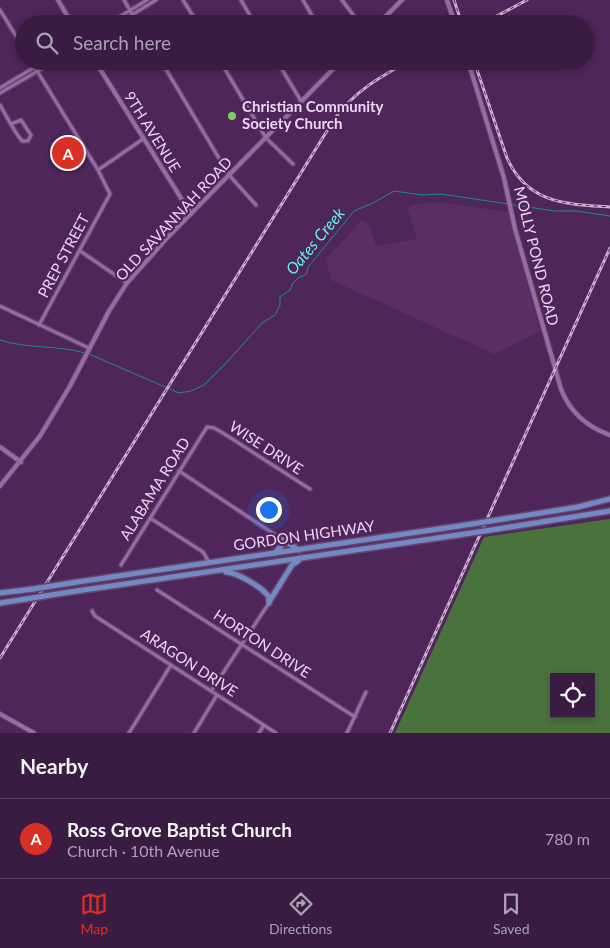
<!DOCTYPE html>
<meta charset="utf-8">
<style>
:root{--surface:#3a1c43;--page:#41254a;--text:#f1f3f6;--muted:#aba1b2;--line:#543a5c;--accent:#d93025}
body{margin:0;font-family:Lato,sans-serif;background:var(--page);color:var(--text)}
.controls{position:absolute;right:15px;bottom:15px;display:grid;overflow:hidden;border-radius:0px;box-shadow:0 2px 8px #0003}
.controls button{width:45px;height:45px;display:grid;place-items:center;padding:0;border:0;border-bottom:1px solid var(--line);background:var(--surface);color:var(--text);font:25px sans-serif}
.you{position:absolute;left:268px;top:509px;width:18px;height:18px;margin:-12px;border:4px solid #fff;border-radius:50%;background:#1a73e8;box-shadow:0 0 0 8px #1a73e833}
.badge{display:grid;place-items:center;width:32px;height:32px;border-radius:50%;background:var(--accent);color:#fff;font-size:16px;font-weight:700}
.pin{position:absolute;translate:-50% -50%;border:2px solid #fff;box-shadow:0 1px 5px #0006}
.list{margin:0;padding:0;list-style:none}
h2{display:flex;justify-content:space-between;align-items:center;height:65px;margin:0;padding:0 20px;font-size:21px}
h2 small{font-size:16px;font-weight:400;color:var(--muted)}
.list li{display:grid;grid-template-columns:32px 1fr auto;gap:15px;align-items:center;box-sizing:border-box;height:80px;padding:0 20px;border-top:1px solid var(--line)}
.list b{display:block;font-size:19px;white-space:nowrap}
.list p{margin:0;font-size:16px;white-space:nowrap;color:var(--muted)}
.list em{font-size:16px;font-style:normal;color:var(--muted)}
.icon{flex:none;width:28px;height:28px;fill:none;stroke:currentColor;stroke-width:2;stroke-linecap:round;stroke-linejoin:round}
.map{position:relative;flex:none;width:610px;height:733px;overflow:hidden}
.search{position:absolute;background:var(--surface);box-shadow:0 2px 8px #0003;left:15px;right:15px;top:15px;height:55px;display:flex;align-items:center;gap:12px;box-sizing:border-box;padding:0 18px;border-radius:28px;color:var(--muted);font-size:19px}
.sheet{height:145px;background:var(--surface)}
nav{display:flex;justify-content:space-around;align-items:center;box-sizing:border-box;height:70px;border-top:1px solid var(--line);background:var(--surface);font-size:14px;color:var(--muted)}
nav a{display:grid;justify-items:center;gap:2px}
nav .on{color:var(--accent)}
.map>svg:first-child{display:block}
.built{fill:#5a2d67}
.forest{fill:#4a723d;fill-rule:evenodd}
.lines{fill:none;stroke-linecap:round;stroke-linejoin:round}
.stream{stroke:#1f8b8e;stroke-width:1}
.minor-casing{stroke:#664370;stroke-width:5.5}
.tertiary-casing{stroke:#664370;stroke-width:6}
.trunk-casing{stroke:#664370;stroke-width:8}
.minor{stroke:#976ca4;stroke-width:3}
.tertiary{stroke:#976ca4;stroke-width:4}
.trunk{stroke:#7289c3;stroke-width:5}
.rail-casing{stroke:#ccb1d4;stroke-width:3}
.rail{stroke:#4e2659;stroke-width:1;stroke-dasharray:4;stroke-linecap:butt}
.trunk-bridge-casing{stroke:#664370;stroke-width:8;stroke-linecap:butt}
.trunk-bridge{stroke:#7289c3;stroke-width:5}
.poi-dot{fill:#79d158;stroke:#4e2659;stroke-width:2}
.labels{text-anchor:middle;stroke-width:4.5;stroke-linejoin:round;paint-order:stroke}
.poi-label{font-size:15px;font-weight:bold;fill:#ecd4f3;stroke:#4e2659;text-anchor:start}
.street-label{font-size:15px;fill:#ecd4f3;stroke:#4e2659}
.water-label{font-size:16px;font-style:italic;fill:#62f0f5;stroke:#4e2659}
</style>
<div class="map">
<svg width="610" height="733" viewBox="0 0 610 733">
<rect width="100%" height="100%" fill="#4e2659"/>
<!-- built -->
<path class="built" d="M423,203H446L508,212L540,331L494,354L331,280L326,259L362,220L369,225L376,246L417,239L408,209L412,205Z"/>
<!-- forest -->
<path class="forest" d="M610,519V733H395L484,537ZM554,677H591V714H554Z"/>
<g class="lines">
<!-- stream -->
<path class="stream" d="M0,340C26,349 59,345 85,353
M89,354L179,393L191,391L204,385L227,362L262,323L275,315L280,305V297L290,290L293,283L298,278L305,275L307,273L308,267L354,211L373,203L394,191L422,195L441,194L555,211H577L610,216"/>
<defs>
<path id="minor" d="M124,0L138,24
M183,0L198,24
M241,0L255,24
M303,0L317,24
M342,0L360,24
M0,10L24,49
M108,24L147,0
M117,24L156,0
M306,24L314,19
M31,61L98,170L110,194L39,325
M161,61L229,175L256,205
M220,61L266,138L293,164
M277,61L301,101
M0,88L45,61
M0,93L55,61
M0,105C7,117 13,130 22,141H28L31,135L21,120L11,124
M98,170L143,139
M80,251L127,283
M0,306L89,348
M179,471L280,538
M150,518L203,552L209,562
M121,565L207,427L214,428L223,433L310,489
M157,590L355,717
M92,611L95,616L276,733
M211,691L269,603
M129,733L171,665
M194,733L217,695
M259,733L264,725
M347,733L366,692"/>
<path id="tertiary" d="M58,0L72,24
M447,0L455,24
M378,24L402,0
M95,61L191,214
M468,61L504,178L515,229L561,389C570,412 587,427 610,435
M0,447L21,462
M0,486L40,436L70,386L109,311L127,283L168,237L341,61
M0,714L34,733"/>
<path id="trunk" d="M503,519L578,507L610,499
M498,529L610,511
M280,538L299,550
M275,553L282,545L280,539
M226,572C238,573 262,587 269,597V603
M77,582L459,526
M70,592L458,535
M0,593L33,589
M269,602L292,565L298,561
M0,603L26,599"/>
</defs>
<!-- minor casing -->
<use href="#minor" class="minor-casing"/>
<!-- tertiary casing -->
<use href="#tertiary" class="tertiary-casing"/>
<!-- trunk casing -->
<use href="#trunk" class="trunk-casing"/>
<!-- minor -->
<use href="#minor" class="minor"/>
<!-- tertiary -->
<use href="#tertiary" class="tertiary"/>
<!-- trunk -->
<use href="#trunk" class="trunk"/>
<defs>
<path id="rail" d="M454,0L462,24
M482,24L527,0
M474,61L507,158C528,204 566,204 610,207
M0,658L335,118C355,91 380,77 409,61
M390,733L610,248"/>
</defs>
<!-- rail casing -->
<use href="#rail" class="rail-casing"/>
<!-- rail -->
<use href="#rail" class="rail"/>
<defs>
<path id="trunk-bridge" d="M459,526L503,519
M458,535L498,529
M33,589L77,582
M26,599L70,592"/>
</defs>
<!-- trunk-bridge casing -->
<use href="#trunk-bridge" class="trunk-bridge-casing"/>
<!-- trunk-bridge -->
<use href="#trunk-bridge" class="trunk-bridge"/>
</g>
<!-- markers -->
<circle class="poi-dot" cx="232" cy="116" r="5"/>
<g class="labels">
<!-- poi labels -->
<g class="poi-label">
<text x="242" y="112">Christian Community<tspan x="242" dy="17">Society Church</tspan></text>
</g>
<!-- street labels -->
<g class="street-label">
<text transform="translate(152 132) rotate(58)" y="5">9TH AVENUE</text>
<text transform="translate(174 219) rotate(-47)" y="5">OLD SAVANNAH ROAD</text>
<text transform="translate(64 256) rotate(-62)" y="5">PREP STREET</text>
<text transform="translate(536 256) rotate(76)" y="5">MOLLY POND ROAD</text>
<text transform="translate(266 448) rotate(33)" y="5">WISE DRIVE</text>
<text transform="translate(155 489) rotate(-58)" y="5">ALABAMA ROAD</text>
<text transform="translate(304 536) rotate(-8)" y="5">GORDON HIGHWAY</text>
<text transform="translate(262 644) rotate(33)" y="5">HORTON DRIVE</text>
<text transform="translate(189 663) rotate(33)" y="5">ARAGON DRIVE</text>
</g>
<!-- water labels -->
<g class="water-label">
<text transform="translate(315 241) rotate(-50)" y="6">Oates Creek</text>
</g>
</g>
</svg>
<div class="controls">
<button><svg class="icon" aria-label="locate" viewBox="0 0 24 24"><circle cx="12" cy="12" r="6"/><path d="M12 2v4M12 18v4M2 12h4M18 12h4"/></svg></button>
</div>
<div class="you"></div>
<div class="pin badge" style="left:68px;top:153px">A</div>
<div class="search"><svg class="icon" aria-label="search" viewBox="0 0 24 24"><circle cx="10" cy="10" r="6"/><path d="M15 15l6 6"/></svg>Search here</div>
</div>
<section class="sheet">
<h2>Nearby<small></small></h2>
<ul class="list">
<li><span class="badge">A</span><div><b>Ross Grove Baptist Church</b><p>Church · 10th Avenue</p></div><em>780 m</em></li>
</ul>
</section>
<nav>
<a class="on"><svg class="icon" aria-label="map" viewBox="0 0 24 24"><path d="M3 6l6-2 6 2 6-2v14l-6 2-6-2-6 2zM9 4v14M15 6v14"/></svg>Map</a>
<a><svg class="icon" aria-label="directions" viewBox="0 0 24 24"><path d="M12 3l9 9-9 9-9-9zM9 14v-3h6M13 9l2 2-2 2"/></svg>Directions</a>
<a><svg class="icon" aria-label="saved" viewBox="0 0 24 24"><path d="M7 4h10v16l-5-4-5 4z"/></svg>Saved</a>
</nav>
